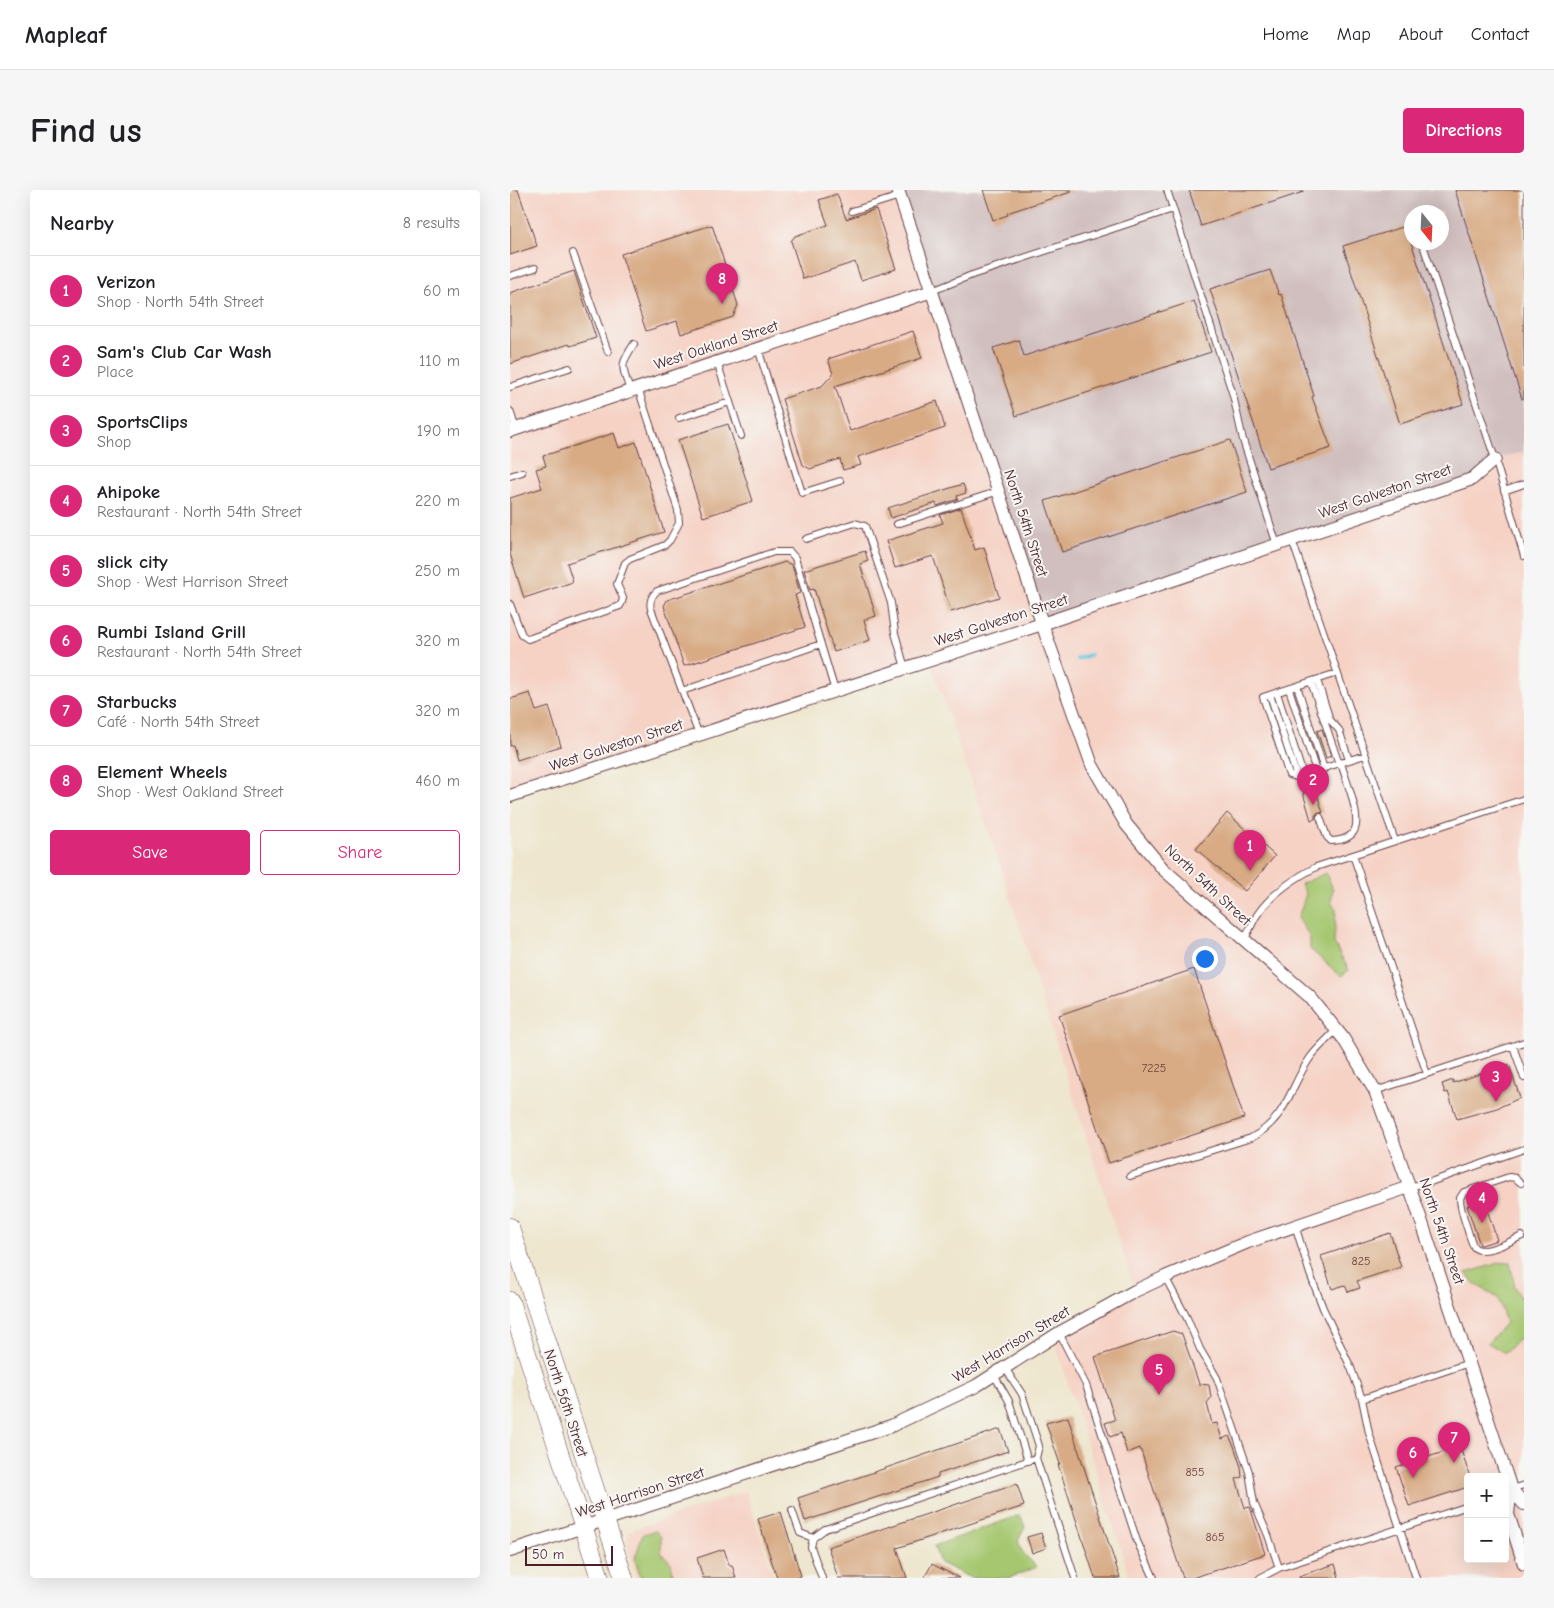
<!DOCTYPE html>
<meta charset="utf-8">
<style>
:root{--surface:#fff;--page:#f6f6f6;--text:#202124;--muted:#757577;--line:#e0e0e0;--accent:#db2777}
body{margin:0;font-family:"Comic Neue",sans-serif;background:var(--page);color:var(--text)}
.controls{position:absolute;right:15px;bottom:15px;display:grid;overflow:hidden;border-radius:5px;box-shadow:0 5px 20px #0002}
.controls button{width:45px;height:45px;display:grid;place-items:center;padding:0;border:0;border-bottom:1px solid var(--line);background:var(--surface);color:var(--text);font:25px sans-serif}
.compass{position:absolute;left:894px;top:15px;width:45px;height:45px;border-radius:50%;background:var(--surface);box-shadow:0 5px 20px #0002;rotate:162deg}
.scale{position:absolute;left:15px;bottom:12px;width:88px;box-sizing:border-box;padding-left:5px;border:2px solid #4a1f2b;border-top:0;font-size:14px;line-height:18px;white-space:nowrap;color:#4a1f2b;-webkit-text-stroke:4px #f6f6f2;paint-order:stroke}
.you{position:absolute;left:694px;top:768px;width:18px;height:18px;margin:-12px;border:4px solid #fff;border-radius:50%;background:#1a73e8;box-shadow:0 0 0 8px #1a73e833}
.badge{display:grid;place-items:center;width:32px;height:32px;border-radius:50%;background:var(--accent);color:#fff;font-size:16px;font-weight:700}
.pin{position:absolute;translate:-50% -41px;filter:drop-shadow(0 1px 2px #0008)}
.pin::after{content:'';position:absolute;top:26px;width:18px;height:15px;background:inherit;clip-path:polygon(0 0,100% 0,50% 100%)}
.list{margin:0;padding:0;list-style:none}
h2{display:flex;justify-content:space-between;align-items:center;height:65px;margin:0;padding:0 20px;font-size:21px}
h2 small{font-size:16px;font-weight:400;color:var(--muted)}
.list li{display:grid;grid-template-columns:32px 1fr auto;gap:15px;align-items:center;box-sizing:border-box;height:70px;padding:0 20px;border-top:1px solid var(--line)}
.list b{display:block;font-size:19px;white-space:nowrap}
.list p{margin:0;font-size:16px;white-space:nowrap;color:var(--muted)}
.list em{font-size:16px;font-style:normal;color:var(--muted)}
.actions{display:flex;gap:10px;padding:15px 20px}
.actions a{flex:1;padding:11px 0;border:1px solid var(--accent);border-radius:5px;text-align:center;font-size:18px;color:var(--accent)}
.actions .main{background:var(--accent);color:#fff}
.map{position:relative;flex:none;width:1014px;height:1388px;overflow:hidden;border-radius:5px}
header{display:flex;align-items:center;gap:30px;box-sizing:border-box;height:70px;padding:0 25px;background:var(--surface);border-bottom:1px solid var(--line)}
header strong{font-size:24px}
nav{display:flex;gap:28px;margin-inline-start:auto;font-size:18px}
.intro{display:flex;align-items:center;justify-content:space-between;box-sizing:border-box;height:120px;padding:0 30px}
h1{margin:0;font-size:35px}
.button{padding:12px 22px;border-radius:5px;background:var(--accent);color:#fff;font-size:18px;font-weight:700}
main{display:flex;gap:30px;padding:0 30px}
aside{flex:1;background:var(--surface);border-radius:5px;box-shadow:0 5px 20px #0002}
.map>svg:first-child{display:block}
.built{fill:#f6d2c5;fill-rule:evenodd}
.industrial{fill:#d1bfbf;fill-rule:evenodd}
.green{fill:#a6c76f;stroke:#78734d}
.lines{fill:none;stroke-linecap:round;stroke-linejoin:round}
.stream{stroke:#60c7dd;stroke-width:4}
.building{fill:#d8ab85}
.lane-casing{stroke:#633d43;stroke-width:8}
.street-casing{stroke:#633d43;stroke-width:14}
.secondary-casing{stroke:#633d43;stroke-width:19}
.lane{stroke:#fff;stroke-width:6}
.street{stroke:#fff;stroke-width:12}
.secondary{stroke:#fff;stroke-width:18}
.labels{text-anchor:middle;stroke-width:4;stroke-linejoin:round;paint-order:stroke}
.number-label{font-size:12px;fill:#6e4242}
.street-label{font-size:15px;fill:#4a1f2b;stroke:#f6f6f2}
</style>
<header>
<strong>Mapleaf</strong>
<nav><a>Home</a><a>Map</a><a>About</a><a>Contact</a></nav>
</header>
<div class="intro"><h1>Find us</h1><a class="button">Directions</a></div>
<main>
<aside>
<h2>Nearby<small>8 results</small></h2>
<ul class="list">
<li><span class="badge">1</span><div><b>Verizon</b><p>Shop · North 54th Street</p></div><em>60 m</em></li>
<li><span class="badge">2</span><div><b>Sam's Club Car Wash</b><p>Place</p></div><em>110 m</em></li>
<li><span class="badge">3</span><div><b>SportsClips</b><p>Shop</p></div><em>190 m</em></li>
<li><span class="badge">4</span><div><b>Ahipoke</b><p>Restaurant · North 54th Street</p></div><em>220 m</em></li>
<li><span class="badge">5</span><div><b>slick city</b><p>Shop · West Harrison Street</p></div><em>250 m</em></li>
<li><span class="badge">6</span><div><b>Rumbi Island Grill</b><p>Restaurant · North 54th Street</p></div><em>320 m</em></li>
<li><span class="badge">7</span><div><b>Starbucks</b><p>Café · North 54th Street</p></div><em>320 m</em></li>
<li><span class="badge">8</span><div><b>Element Wheels</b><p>Shop · West Oakland Street</p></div><em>460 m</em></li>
</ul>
<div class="actions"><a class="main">Save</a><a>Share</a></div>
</aside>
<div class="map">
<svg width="1014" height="1388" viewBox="0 0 1014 1388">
<rect width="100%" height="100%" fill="#f6f6f2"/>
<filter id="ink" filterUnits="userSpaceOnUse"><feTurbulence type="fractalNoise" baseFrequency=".02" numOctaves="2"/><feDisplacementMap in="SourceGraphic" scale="10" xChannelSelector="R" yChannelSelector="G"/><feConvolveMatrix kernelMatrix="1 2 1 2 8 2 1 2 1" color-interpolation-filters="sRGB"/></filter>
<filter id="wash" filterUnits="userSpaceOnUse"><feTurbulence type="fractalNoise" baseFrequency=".0096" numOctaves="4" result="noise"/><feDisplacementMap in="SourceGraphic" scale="20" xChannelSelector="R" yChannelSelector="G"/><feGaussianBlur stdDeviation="1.12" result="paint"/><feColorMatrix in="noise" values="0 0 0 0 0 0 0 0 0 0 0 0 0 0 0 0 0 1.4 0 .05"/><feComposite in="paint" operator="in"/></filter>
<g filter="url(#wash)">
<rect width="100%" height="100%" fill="#eee6ce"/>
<!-- built -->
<path class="built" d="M0,0H388L985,269L1014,262V1388H620L543,1147L625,1101L490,676L420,470L0,600ZM958,1287H995V1369H958Z
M236,1301L264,1388H127L116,1352L119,1341Z"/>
<!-- industrial -->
<path class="industrial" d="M388,0H1014V262L985,269L962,289L532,434ZM902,22H932V52H902Z"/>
<!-- green -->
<path class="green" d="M816,683L823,699L821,712L826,719L824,753L839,780L831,786L800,759V747L788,728L796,704L791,694Z
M1000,1072L1005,1098L1014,1112V1147L1008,1149L995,1163L978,1153L996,1133L988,1108L965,1094L956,1083L989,1073Z
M510,1325L515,1337L508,1351L513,1363L527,1377L499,1388H461L430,1373L424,1356Z
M146,1341L151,1347V1362L161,1373L164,1388H131L125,1368L133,1344Z"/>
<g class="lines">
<!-- stream -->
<path class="stream" d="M567,469L580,465"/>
</g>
<g id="blocks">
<!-- building -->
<path class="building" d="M0,0H8L27,56L0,65Z
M473,0H561V2L497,23L498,25L483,30Z
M679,0H793V2L691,36Z
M945,0H1014V208L1012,209Z
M327,4L336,29L366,19L386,79L351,90L345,72L293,89L281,51L285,46L318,35L309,10Z
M202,35L228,115L223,127L171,144L167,131L136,141L111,64Z
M896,36L953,214L890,234L833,56Z
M760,80L769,105L771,104L804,206L802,207L821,258L758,278L700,99Z
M64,81L86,148L60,156L59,154L0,174V103Z
M684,111L701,162L506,226L483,158L509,150L514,166Z
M403,141L412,168L325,196L340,241L427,211L435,238L348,267L351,275L333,280L330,269L300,279L293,275L272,209L312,196L323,184L318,169Z
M218,234L243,311L193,327L168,250Z
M104,243L109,258L126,252L154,342L57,373L63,392L14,408L0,364V308L32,298L26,279L36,276L33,266Z
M720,250L737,302L552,362L535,311Z
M453,294L456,303L447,306L448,309L427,316L426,313L381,328L378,318Z
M451,318L465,360L474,357L489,407L441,422L423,366L385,378L376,351L433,333L430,325Z
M355,361L358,371L350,374L366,426L354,430L360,450L324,462L304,399L300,400L294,380Z
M275,372L282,375L290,403L285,405L295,437L174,476L154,416L157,410Z
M20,503L26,521L39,517L51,556L7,570L3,555L0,556V509Z
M812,539L821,566L816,568L807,541Z
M806,601L813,623L808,622L805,626V629L801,630L793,603L796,602L802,605Z
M717,623L765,666L735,701L686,659Z
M684,779L734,928L599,973L549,825Z
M999,874L1010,908L987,918L947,929L938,902L935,903L932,894L943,890V893Z
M974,1010L987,1050L972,1055H970L957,1016Z
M880,1043L891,1077L847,1091L850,1098L838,1102L835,1095L822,1099L811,1066Z
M663,1141L672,1144L689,1194L699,1195L701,1208L697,1213L702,1234L707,1233L712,1249L719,1246L724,1256L731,1277L732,1287L726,1289L735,1318L740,1317L755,1364L682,1388H673L630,1258L617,1263L611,1243L600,1247L595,1233L605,1230L585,1167Z
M558,1227L568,1259L610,1388H585L548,1274H550L536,1233Z
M490,1239L498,1261L428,1284V1287L295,1331L288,1308Z
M950,1257L960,1287H958V1297L899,1316L886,1277Z
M507,1294L514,1316L387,1358L397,1388H328L318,1357Z
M271,1322L291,1386L285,1388H267L248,1329Z
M531,1343L536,1358L522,1363L517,1347Z
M214,1359L219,1375H222L226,1388H193L187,1368Z
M422,1374L449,1388H414Z
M825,1374L829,1388H789V1386Z"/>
</g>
</g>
<g filter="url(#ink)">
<use href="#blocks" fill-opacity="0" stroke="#633d43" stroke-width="1"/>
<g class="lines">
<defs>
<path id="lane" d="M657,0L723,205L733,250L767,355
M342,21L390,6
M912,52L985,269L1014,366
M63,63L98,162
M0,86L25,78
M422,101L462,85L663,19
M248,158L292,303L330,291
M207,172L231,246
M0,197L59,178
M120,201C112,175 109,177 124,154
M0,221L6,239
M169,228L220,212
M0,286L12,282
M994,301L1014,294
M387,334L489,301
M296,349L345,333L355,336L381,413L385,443L395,478
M782,350L885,651
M0,414L12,445L18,449L110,416L112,412L113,408L107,394L115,373L120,369L155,355L160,350L169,333L168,320L128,198
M827,483L753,507L779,585L787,587L793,585L855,565
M807,490L820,530L829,540L839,570
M801,492L829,574
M787,496L814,579
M779,499L806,581
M172,501L311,454
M767,503L793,585
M760,505L787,587
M189,545L141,419C139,412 142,405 147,401L264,362H280L285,368L325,501
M796,585L801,600
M810,627L817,647L821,651C855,650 847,626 841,604C838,594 834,583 831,573
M843,665L917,884
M734,750C739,742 742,733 747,725C761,704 785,688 806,677L1014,609
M1003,856L1014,888
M865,901L1014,852
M620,986L741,948C778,928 779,898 800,868C807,858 818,849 826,840
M1011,993L1005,988L999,987L954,1002L950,1008C950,1018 954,1029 957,1038C959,1044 961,1052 964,1057C973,1067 1003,1050 1012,1046
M899,997L923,991L1014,959
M785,1035L800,1084L813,1118L841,1178L852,1209L859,1243L906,1388
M655,1087L677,1128L690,1159L707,1188L739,1282L744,1313L758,1345L769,1378
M549,1143L576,1195L627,1351L644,1388
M495,1178L512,1204L529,1256L526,1268L565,1388
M484,1185L499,1211L518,1271
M852,1209L959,1173
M1001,1299L1014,1295
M282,1320L290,1343L303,1348
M312,1388L301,1357L303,1348L315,1339L526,1268
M750,1388L769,1378L958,1316"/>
<path id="street" d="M388,0L538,451L582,575L616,634L653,679L800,807L833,848L865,901L906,1015L1001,1299L1014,1314
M0,241L422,101
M0,606L532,434L962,289L985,269
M1001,1299L998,1324L1014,1374
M0,1361L381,1236L466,1196L549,1143L625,1101L655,1087L738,1052L899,997"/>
<path id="secondary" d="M0,1037L114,1388
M0,1111L90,1388"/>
</defs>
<!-- lane casing -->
<use href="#lane" class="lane-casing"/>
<!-- street casing -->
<use href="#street" class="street-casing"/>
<!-- secondary casing -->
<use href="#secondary" class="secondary-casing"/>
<!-- lane -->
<use href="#lane" class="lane"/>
<!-- street -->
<use href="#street" class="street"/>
<!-- secondary -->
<use href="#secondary" class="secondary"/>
</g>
</g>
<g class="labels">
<!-- number labels -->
<g class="number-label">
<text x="644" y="882">7225</text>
<text x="851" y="1075">825</text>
<text x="685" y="1286">855</text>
<text x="705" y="1351">865</text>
</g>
<!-- street labels -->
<g class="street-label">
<text transform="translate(206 155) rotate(-18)" y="5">West Oakland Street</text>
<text transform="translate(875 301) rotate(-19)" y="5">West Galveston Street</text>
<text transform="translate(516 333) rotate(72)" y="5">North 54th Street</text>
<text transform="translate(491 430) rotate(-18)" y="5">West Galveston Street</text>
<text transform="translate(106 555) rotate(-18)" y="5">West Galveston Street</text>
<text transform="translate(698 695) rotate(43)" y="5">North 54th Street</text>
<text transform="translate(932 1041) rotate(71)" y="5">North 54th Street</text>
<text transform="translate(501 1154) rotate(-31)" y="5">West Harrison Street</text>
<text transform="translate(56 1213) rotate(72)" y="5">North 56th Street</text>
<text transform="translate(130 1302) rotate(-18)" y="5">West Harrison Street</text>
</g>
</g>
</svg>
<div class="controls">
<button>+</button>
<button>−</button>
</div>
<svg class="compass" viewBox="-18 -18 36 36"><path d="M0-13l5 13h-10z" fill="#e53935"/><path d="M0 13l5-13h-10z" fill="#757577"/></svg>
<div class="scale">50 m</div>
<div class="you"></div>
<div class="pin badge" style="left:740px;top:681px">1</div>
<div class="pin badge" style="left:803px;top:615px">2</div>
<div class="pin badge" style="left:986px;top:912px">3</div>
<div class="pin badge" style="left:972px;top:1033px">4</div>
<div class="pin badge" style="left:649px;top:1205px">5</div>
<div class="pin badge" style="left:903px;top:1288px">6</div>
<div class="pin badge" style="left:944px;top:1273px">7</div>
<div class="pin badge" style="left:212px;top:114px">8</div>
</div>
</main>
